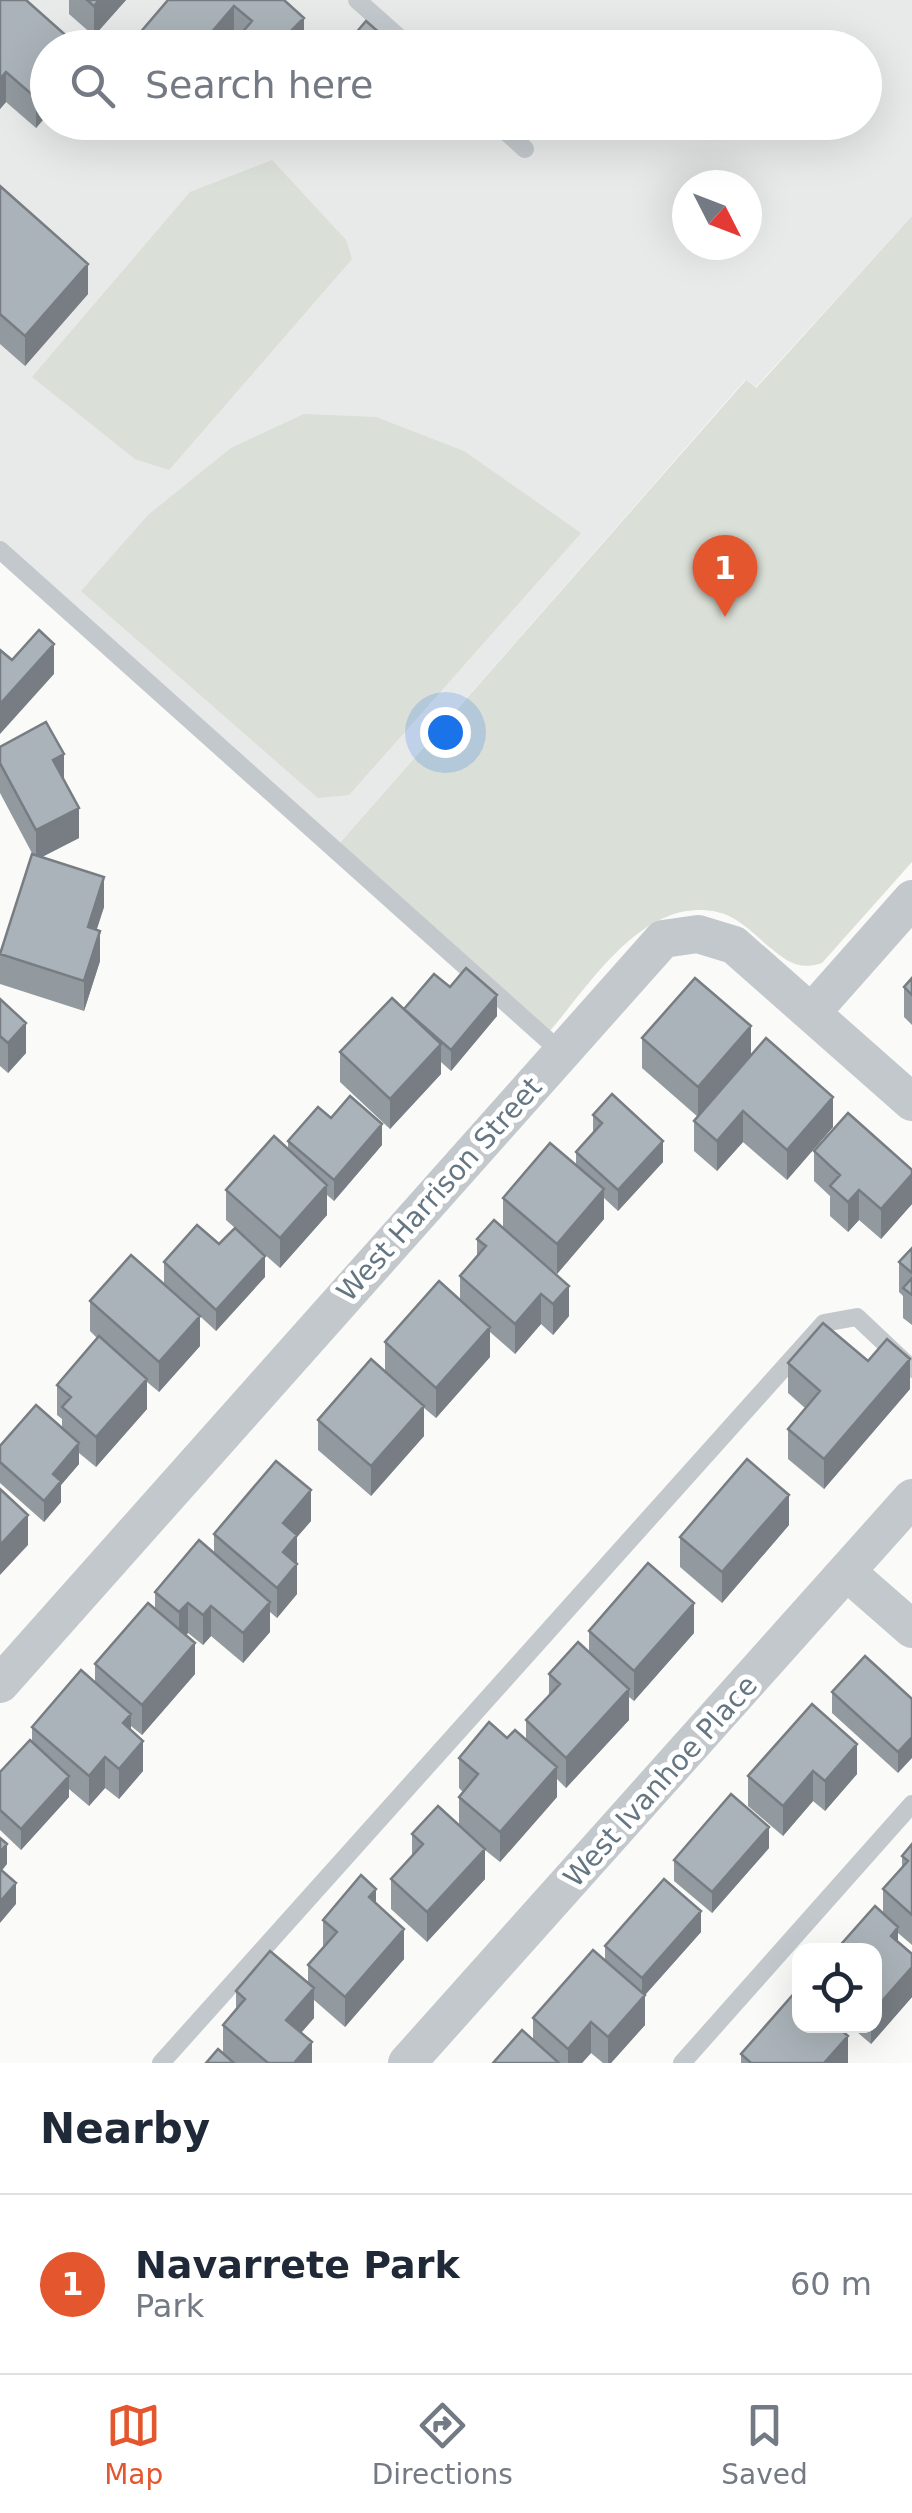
<!DOCTYPE html>
<style>
:root{--surface:#fff;--page:#f2f2f3;--text:#1f2937;--muted:#747a83;--line:#e0e1e3;--accent:#e4572e}
body{margin:0;font-family:"DejaVu Sans",sans-serif;background:var(--page);color:var(--text)}
.controls{position:absolute;right:30px;bottom:30px;display:grid;overflow:hidden;border-radius:20px;box-shadow:0 10px 40px #0002}
.controls button{width:90px;height:90px;display:grid;place-items:center;padding:0;border:0;border-bottom:2px solid var(--line);background:var(--surface);color:var(--text);font:50px sans-serif}
.compass{position:absolute;left:672px;top:170px;width:90px;height:90px;border-radius:50%;background:var(--surface);box-shadow:0 10px 40px #0002;rotate:132deg}
.you{position:absolute;left:445px;top:732px;width:35px;height:35px;margin:-25px;border:8px solid #fff;border-radius:50%;background:#1a73e8;box-shadow:0 0 0 15px #1a73e833}
.badge{display:grid;place-items:center;width:65px;height:65px;border-radius:50%;background:var(--accent);color:#fff;font-size:32px;font-weight:700}
.pin{position:absolute;translate:-50% -82px;filter:drop-shadow(0 2px 5px #0008)}
.pin::after{content:'';position:absolute;top:52px;width:35px;height:30px;background:inherit;clip-path:polygon(0 0,100% 0,50% 100%)}
.list{margin:0;padding:0;list-style:none}
h2{display:flex;justify-content:space-between;align-items:center;height:130px;margin:0;padding:0 40px;font-size:42px}
h2 small{font-size:32px;font-weight:400;color:var(--muted)}
.list li{display:grid;grid-template-columns:65px 1fr auto;gap:30px;align-items:center;box-sizing:border-box;height:180px;padding:0 40px;border-top:2px solid var(--line)}
.list b{display:block;font-size:38px;white-space:nowrap}
.list p{margin:0;font-size:32px;white-space:nowrap;color:var(--muted)}
.list em{font-size:32px;font-style:normal;color:var(--muted)}
.icon{flex:none;width:55px;height:55px;fill:none;stroke:currentColor;stroke-width:2;stroke-linecap:round;stroke-linejoin:round}
.map{position:relative;flex:none;width:912px;height:2063px;overflow:hidden}
.search{position:absolute;background:var(--surface);box-shadow:0 10px 40px #0002;left:30px;right:30px;top:30px;height:110px;display:flex;align-items:center;gap:25px;box-sizing:border-box;padding:0 35px;border-radius:55px;color:var(--muted);font-size:38px}
.sheet{height:310px;background:var(--surface)}
nav{display:flex;justify-content:space-around;align-items:center;box-sizing:border-box;height:140px;border-top:2px solid var(--line);background:var(--surface);font-size:28px;color:var(--muted)}
nav a{display:grid;justify-items:center;gap:5px}
nav .on{color:var(--accent)}
.map>svg:first-child{display:block}
.built{fill:#e8e9e9;fill-rule:evenodd}
.green{fill:#dadfd7}
.lines{fill:none;stroke-linecap:round;stroke-linejoin:round}
.service{stroke:#c3c8cc;stroke-width:18}
.minor{stroke:#c3c8cc;stroke-width:38}
.wall{fill:#929a9f}
.shaded-wall{fill:#777d82}
.building{fill:#aab3b9;stroke:#777d82;stroke-width:2.5}
.labels{text-anchor:middle;stroke-width:10;stroke-linejoin:round;paint-order:stroke}
.street-label{font-size:28px;fill:#657683;stroke:#fff}
</style>
<div class="map">
<svg width="912" height="2063" viewBox="0 0 912 2063">
<rect width="100%" height="100%" fill="#fafaf8"/>
<!-- built -->
<path class="built" d="M0,0H912V216L755,388L745,380L338,845L0,551ZM48,48H864V122H48ZM687,185H747V245H687Z"/>
<!-- green -->
<path class="green" d="M272,160L346,240L352,259L169,470L135,459L32,377L190,192Z
M912,216V862L822,963C797,971 787,961 768,946C753,933 737,916 717,912C643,896 590,985 549,1032L338,845L746,380L756,388Z
M304,414L376,417L464,451L581,533L349,795L318,798L81,591L148,515L231,448Z"/>
<g class="lines">
<!-- service -->
<path class="service" d="M357,0L411,48
M495,122L525,149
M0,550L561,1052
M161,2063L824,1323L857,1317L912,1369
M682,2063L912,1804"/>
<!-- minor -->
<path class="minor" d="M812,1012L912,899
M848,1573L912,1629
M0,1684L663,939L698,934L734,945L912,1102
M407,2063L912,1498"/>
</g>
<!-- wall -->
<path class="wall" d="M0,0L48,48V114L36,128L6,102L0,109Z
M69,0H126L94,36L69,14Z
M168,0H284L304,48L237,38L234,36L224,48H133V41Z
M369,122H403L388,140Z
M0,186L88,294L25,366L0,344Z
M0,747L64,780L79,838L42,857L104,907L96,930L100,961L84,1011L0,984V954L33,855L0,793Z
M912,978V1025L904,1017V987Z
M450,987L497,1016L451,1071L441,1062V1074L390,1129L340,1082V1052L404,1009Z
M0,999L26,1053L8,1073L0,1066Z
M642,1038L751,1055L833,1127L787,1180L743,1142L717,1171L694,1151V1121L698,1117L642,1068Z
M593,1115L663,1162L618,1211L604,1198V1219L557,1274L503,1228V1198L576,1166V1152L593,1133Z
M331,1118L382,1145L334,1201L327,1195V1215L280,1268L226,1220V1190L288,1149V1141Z
M814,1151L912,1170V1204L881,1239L859,1220L848,1232L830,1216V1196L814,1181Z
M477,1239L569,1316L553,1335L541,1324L515,1354L490,1332V1357L436,1418L424,1408V1436L371,1496L318,1450V1420L385,1371V1342L460,1300V1276L477,1256Z
M219,1244L265,1277L216,1331L164,1283V1262Z
M912,1248V1325L903,1318V1296L899,1292V1262Z
M90,1301L200,1346L159,1392L147,1382V1409L96,1467L79,1453V1464L61,1485V1502L44,1522L0,1483V1446L62,1428V1419L57,1415V1385L97,1338L90,1331Z
M868,1361L910,1389L824,1489L788,1459V1429L805,1408L788,1393V1363Z
M311,1521L297,1537V1594L277,1618L270,1612V1632L243,1663L211,1636L203,1645L188,1633L186,1635L195,1674L142,1735L131,1726V1731L143,1771L119,1799L105,1788L89,1806L69,1789V1797L21,1850L0,1830V1772L32,1742V1727L95,1682V1664L155,1609V1592L214,1553V1534Z
M789,1525L722,1603L680,1567V1537Z
M589,1631L694,1633L634,1701L629,1697V1720L566,1788L557,1779V1797L500,1862L485,1850V1879L427,1942L391,1909V1879L412,1856V1834L459,1825V1797L463,1792L459,1788V1758L507,1738L526,1740V1720L549,1696V1674L589,1652Z
M832,1692L912,1699L898,1773L832,1713Z
M812,1704L857,1774L825,1811L813,1801L783,1836L748,1806V1776Z
M912,1844V1945L898,1933V1942L912,1954V1997L871,2044L850,2026H874L883,1913V1889L902,1867V1856Z
M769,1848L712,1913L674,1881V1860Z
M376,1904L404,1959L345,2027L314,2000V2018L301,2033L312,2063H206L223,2053V2025L236,2010V1991L308,1983V1965L323,1948V1920Z
M701,1932L645,1995V2025L611,2063H603L591,2053L582,2063H493L533,2040V2018L605,1960V1946Z
M741,2054L848,2063H741Z"/>
<!-- shaded-wall -->
<path class="shaded-wall" d="M99,0H126L94,36V6Z
M234,6V36L224,48H198Z
M304,18V48H274Z
M6,72V102L0,109V79Z
M48,84V114L36,128V98Z
M388,122H403L388,140Z
M88,264V294L25,366V336Z
M54,644V674L0,734V704Z
M64,754V784L53,760Z
M79,808V838L36,860V830Z
M104,877V907L88,957V927Z
M100,931V961L84,1011V981Z
M497,995V1016L451,1071V1050Z
M26,1023V1053L8,1073V1043Z
M751,1026V1056L698,1117V1087Z
M441,1044V1074L390,1129V1099Z
M833,1097V1127L787,1180V1150Z
M743,1111V1142L717,1171V1141Z
M382,1124V1145L334,1201V1180Z
M663,1141V1162L618,1211V1190Z
M912,1174V1204L881,1239V1209Z
M327,1185V1215L280,1268V1238Z
M604,1189V1219L557,1274V1244Z
M859,1190V1220L848,1232V1202Z
M265,1256V1277L216,1331V1310Z
M569,1286V1316L553,1335V1304Z
M541,1294V1324L515,1354V1324Z
M200,1316V1346L159,1392V1362Z
M490,1327V1357L436,1418V1388Z
M910,1359V1389L824,1489V1459Z
M147,1379V1409L96,1467V1437Z
M424,1406V1436L371,1496V1466Z
M79,1443V1464L61,1485V1502L44,1522V1501L53,1474Z
M311,1490V1521L297,1537V1594L277,1618V1588L283,1523Z
M789,1495V1525L722,1603V1572Z
M28,1515V1545L0,1575V1545Z
M270,1602V1632L243,1663V1633Z
M188,1603V1633L179,1642V1612Z
M694,1603V1633L634,1701V1671Z
M211,1606V1636L203,1645V1615Z
M195,1643V1674L142,1735V1705Z
M629,1689V1720L566,1788V1758Z
M131,1714V1744L123,1723Z
M912,1737V1758L898,1773V1752Z
M143,1741V1771L119,1799V1769Z
M857,1744V1774L825,1811V1781Z
M105,1757V1788L89,1806V1776Z
M557,1767V1797L500,1862V1832Z
M813,1771V1801L783,1836V1806Z
M69,1776V1797L21,1850V1829Z
M769,1827V1848L712,1913V1892Z
M7,1844V1864L0,1873V1852Z
M485,1849V1879L427,1942V1912Z
M16,1883V1904L0,1923V1902Z
M376,1889V1919L369,1897Z
M701,1911V1932L645,1995V2025L611,2063H608V2037L642,1998V1978Z
M898,1927V1957L891,1936Z
M404,1929V1959L345,2027V1997Z
M912,1967V1997L871,2044V2026H874V2010Z
M314,1988V2018L286,2050V2020Z
M591,2022V2053L582,2063H568V2049Z
M848,2036V2063H824Z
M312,2042V2063H294Z"/>
<!-- building -->
<path class="building" d="M0,0H26L80,48H48V84L36,98L6,72L0,79Z
M87,0H99L94,6Z
M168,0H284L304,18L274,48H229L252,21L234,6L198,48H140L133,41Z
M366,21L397,48H343Z
M0,186L88,264L25,336L0,314Z
M39,630L54,644L0,704V650L12,660Z
M46,722L64,754L53,760L79,808L36,830L0,763V747Z
M32,854L104,877L88,927L100,931L84,981L0,954Z
M466,968L497,995L451,1050L404,1009L434,974L450,987Z
M695,978L751,1026L698,1087L642,1038Z
M912,978V995L904,987Z
M392,998L441,1044L390,1099L340,1052Z
M0,999L26,1023L8,1043L0,1036Z
M766,1038L833,1097L787,1150L743,1111L717,1141L694,1121Z
M612,1094L663,1141L618,1190L576,1152L602,1123L593,1115Z
M350,1096L382,1124L334,1180L288,1141L318,1107L331,1118Z
M848,1113L912,1170V1174L881,1209L859,1190L848,1202L830,1186L840,1175L814,1151Z
M274,1136L327,1185L280,1238L226,1190Z
M550,1143L604,1189L557,1244L503,1198Z
M494,1220L569,1286L553,1304L541,1294L515,1324L460,1276L486,1246L477,1239Z
M197,1225L219,1244L235,1228L265,1256L216,1310L164,1262Z
M912,1248V1273L899,1262Z
M131,1255L200,1316L159,1362L90,1301Z
M912,1278V1295L903,1288Z
M439,1281L490,1327L436,1388L385,1342Z
M823,1323L868,1361L887,1339L910,1359L824,1459L788,1429L820,1391L788,1363Z
M99,1336L147,1379L96,1437L62,1407L71,1397L57,1385Z
M371,1359L424,1406L371,1466L318,1420Z
M36,1405L79,1443L53,1474L61,1481L44,1501L0,1462V1446Z
M747,1459L789,1495L722,1572L680,1537Z
M276,1461L311,1490L283,1523L297,1535L283,1552L297,1564L277,1588L214,1534Z
M0,1489L28,1515L0,1545Z
M199,1540L270,1602L243,1633L211,1606L203,1615L188,1603L179,1612L155,1592Z
M648,1563L694,1603L634,1671L589,1631Z
M148,1603L195,1643L142,1705L95,1664Z
M578,1642L629,1689L566,1758L526,1720L560,1684L549,1674Z
M865,1656L912,1699V1737L898,1752L832,1692Z
M81,1670L131,1714L123,1723L143,1741L119,1769L105,1757L89,1776L32,1727Z
M812,1704L857,1744L825,1781L813,1771L783,1806L748,1776Z
M489,1722L507,1738L515,1730L557,1767L500,1832L459,1797L478,1774L459,1758Z
M30,1740L69,1776L21,1829L0,1810V1772Z
M731,1794L769,1827L712,1892L674,1860Z
M438,1806L485,1849L427,1912L391,1879L423,1844L412,1834Z
M0,1838L7,1844L0,1852Z
M912,1844V1915L883,1889L908,1861L902,1856Z
M0,1869L16,1883L0,1902Z
M361,1875L376,1889L369,1897L404,1929L345,1997L308,1965L337,1932L323,1920Z
M664,1879L701,1911L642,1978L605,1946Z
M875,1906L898,1927L891,1936L912,1954V1967L874,2010V1950H836Z
M593,1950L645,1995L608,2037L591,2022L568,2049L533,2018Z
M270,1951L314,1988L286,2020L312,2042L294,2063H268L223,2025L245,1999L236,1991Z
M797,1990L800,1993V2026H836L848,2036L824,2063H751L741,2054Z
M522,2030L559,2063H493Z
M218,2049L234,2063H206Z"/>
<g class="labels">
<!-- street labels -->
<g class="street-label">
<text transform="translate(439 1189) rotate(-48)" y="10">West Harrison Street</text>
<text transform="translate(660 1781) rotate(-48)" y="10">West Ivanhoe Place</text>
</g>
</g>
</svg>
<div class="controls">
<button><svg class="icon" aria-label="locate" viewBox="0 0 24 24"><circle cx="12" cy="12" r="6"/><path d="M12 2v4M12 18v4M2 12h4M18 12h4"/></svg></button>
</div>
<svg class="compass" viewBox="-18 -18 36 36"><path d="M0-13l5 13h-10z" fill="#e53935"/><path d="M0 13l5-13h-10z" fill="#747a83"/></svg>
<div class="you"></div>
<div class="pin badge" style="left:725px;top:617px">1</div>
<div class="search"><svg class="icon" aria-label="search" viewBox="0 0 24 24"><circle cx="10" cy="10" r="6"/><path d="M15 15l6 6"/></svg>Search here</div>
</div>
<section class="sheet">
<h2>Nearby<small></small></h2>
<ul class="list">
<li><span class="badge">1</span><div><b>Navarrete Park</b><p>Park</p></div><em>60 m</em></li>
</ul>
</section>
<nav>
<a class="on"><svg class="icon" aria-label="map" viewBox="0 0 24 24"><path d="M3 6l6-2 6 2 6-2v14l-6 2-6-2-6 2zM9 4v14M15 6v14"/></svg>Map</a>
<a><svg class="icon" aria-label="directions" viewBox="0 0 24 24"><path d="M12 3l9 9-9 9-9-9zM9 14v-3h6M13 9l2 2-2 2"/></svg>Directions</a>
<a><svg class="icon" aria-label="saved" viewBox="0 0 24 24"><path d="M7 4h10v16l-5-4-5 4z"/></svg>Saved</a>
</nav>
